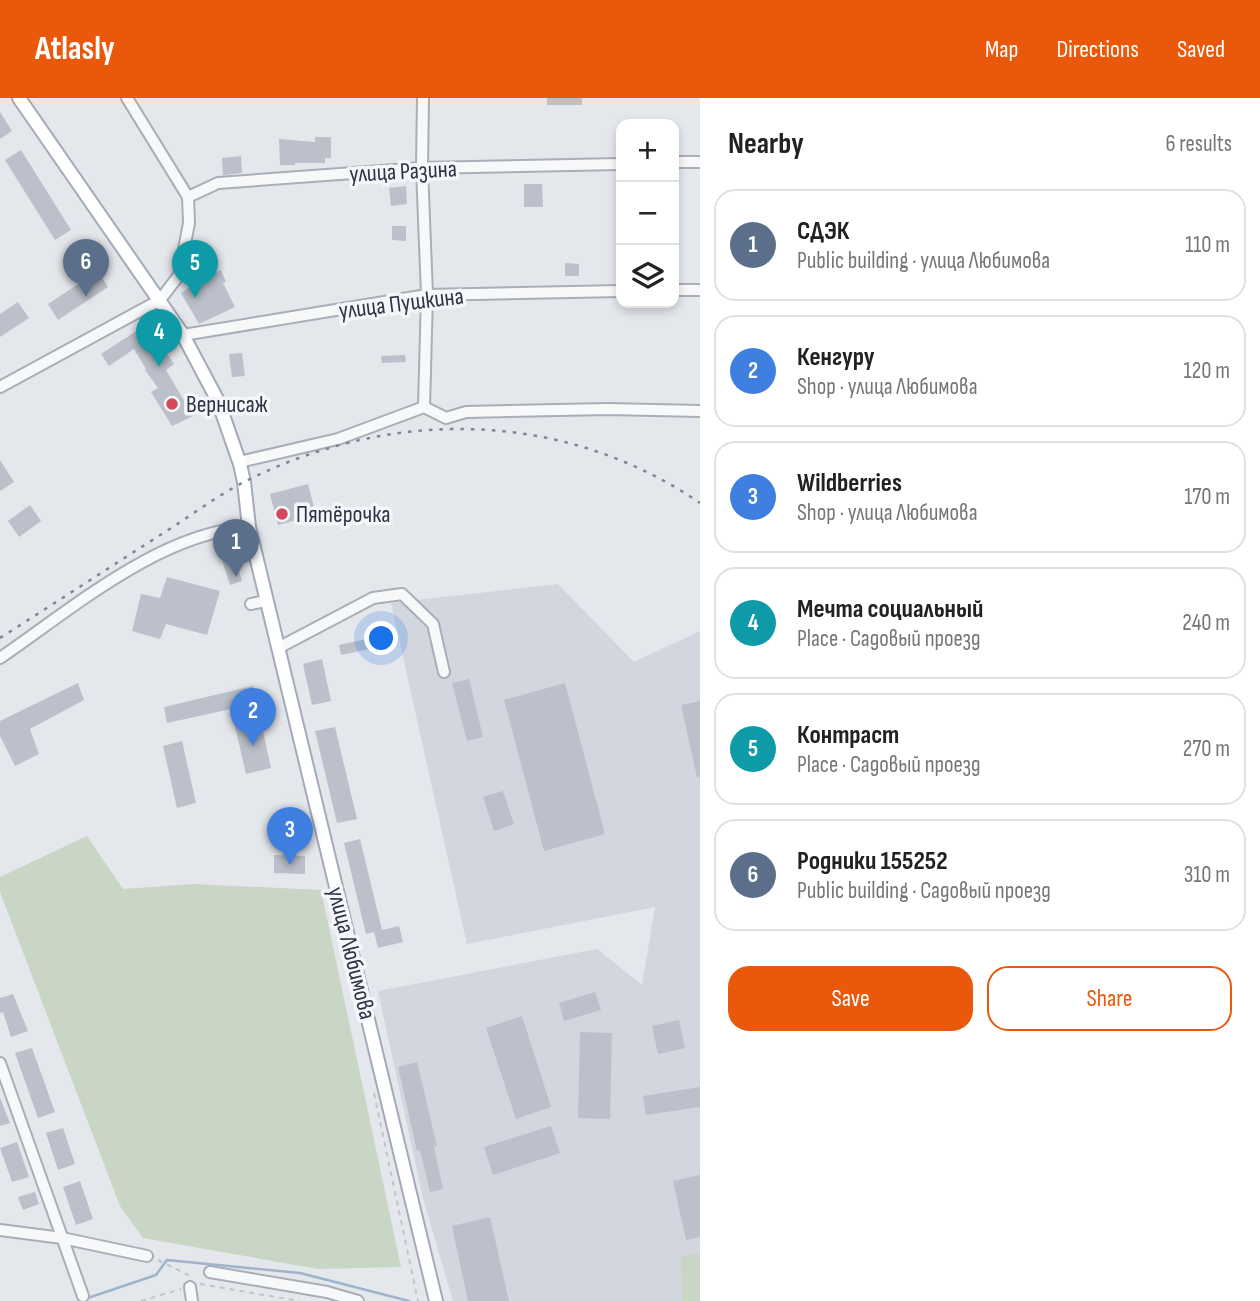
<!DOCTYPE html>
<meta charset="utf-8">
<style>
:root{--surface:#fff;--page:#f2f2f2;--text:#222;--muted:#767676;--line:#e0e0e0;--accent:#ea580c}
body{margin:0;font-family:"Sofia Sans Condensed",sans-serif;background:var(--page);color:var(--text)}
.controls{position:absolute;right:21px;top:21px;display:grid;overflow:hidden;border-radius:14px;box-shadow:0 4px 10px #0003}
.controls button{width:63px;height:63px;display:grid;place-items:center;padding:0;border:0;border-bottom:2px solid var(--line);background:var(--surface);color:var(--text);font:35px sans-serif}
.you{position:absolute;left:382px;top:541px;width:24px;height:24px;margin:-18px;border:5px solid #fff;border-radius:50%;background:#1a73e8;box-shadow:0 0 0 10px #1a73e833}
.badge{display:grid;place-items:center;width:46px;height:46px;border-radius:50%;background:var(--accent);color:#fff;font-size:23px;font-weight:700}
.pin{position:absolute;translate:-50% -58px;filter:drop-shadow(0 2px 4px #0008)}
.pin::after{content:'';position:absolute;top:37px;width:24px;height:21px;background:inherit;clip-path:polygon(0 0,100% 0,50% 100%)}
.list{margin:0;padding:0;list-style:none}
h2{display:flex;justify-content:space-between;align-items:center;height:91px;margin:0;padding:0 28px;font-size:30px}
h2 small{font-size:23px;font-weight:400;color:var(--muted)}
.list li{display:grid;grid-template-columns:46px 1fr auto;gap:21px;align-items:center;box-sizing:border-box;height:112px;margin:0 14px 14px;padding:0 14px;border:2px solid var(--line);border-radius:21px}
.list b{display:block;font-size:26px;white-space:nowrap}
.list p{margin:0;font-size:23px;white-space:nowrap;color:var(--muted)}
.list em{font-size:23px;font-style:normal;color:var(--muted)}
.actions{display:flex;gap:14px;padding:21px 28px}
.actions a{flex:1;padding:16px 0;border:2px solid var(--accent);border-radius:21px;text-align:center;font-size:24px;color:var(--accent)}
.actions .main{background:var(--accent);color:#fff}
.icon{flex:none;width:38px;height:38px;fill:none;stroke:currentColor;stroke-width:2;stroke-linecap:round;stroke-linejoin:round}
.map{position:relative;flex:none;width:700px;height:1203px;overflow:hidden}
header{display:flex;align-items:center;gap:42px;box-sizing:border-box;height:98px;padding:0 35px;background:var(--accent);color:#fff}
header strong{font-size:33px}
nav{display:flex;gap:38px;margin-inline-start:auto;font-size:24px}
main{display:flex}
aside{flex:1;background:var(--surface)}
.map>svg:first-child{display:block}
.built{fill:#d2d6de}
.green{fill:#c9d6c5}
.lines{fill:none;stroke-linecap:round;stroke-linejoin:round}
.stream{stroke:#9fb4cc;stroke-width:2.5}
.building{fill:#bbc0ca}
.minor-casing{stroke:#a9aeb7;stroke-width:14}
.major-casing{stroke:#a3abb8;stroke-width:16}
.path{stroke:#c2c5cb;stroke-width:2;stroke-dasharray:5 5;stroke-linecap:butt}
.minor{stroke:#f7f8fa;stroke-width:10}
.major{stroke:#fff;stroke-width:12}
.rail{stroke:#7d8696;stroke-width:2.5;stroke-dasharray:3.5 7;stroke-linecap:butt}
.poi-dot{fill:#d1495b;stroke:#f4f6f9;stroke-width:2.5}
.labels{text-anchor:middle;stroke-width:7;stroke-linejoin:round;paint-order:stroke}
.street-label{font-size:24px;fill:#2b3445;stroke:#f4f6f9}
.poi-label{font-size:24px;fill:#2b3445;stroke:#f4f6f9;text-anchor:start}
</style>
<header>
<strong>Atlasly</strong>
<nav><a>Map</a><a>Directions</a><a>Saved</a></nav>
</header>
<main>
<div class="map">
<svg width="700" height="1203" viewBox="0 0 700 1203">
<rect width="100%" height="100%" fill="#e4e7ec"/>
<!-- built -->
<path class="built" d="M558,486L634,564L700,533V1203H453L423,1100L378,893L597,851L642,887L655,809L467,846L391,505Z"/>
<!-- green -->
<path class="green" d="M87,738L123,791L194,786L321,792L401,1169L318,1171L143,1140L120,1108L0,794V779Z
M700,1155V1203H682L681,1158Z"/>
<g class="lines">
<!-- stream -->
<path class="stream" d="M79,1203L156,1177L167,1162L300,1175L409,1203"/>
</g>
<!-- building -->
<path class="building" d="M547,0H582V7H547Z
M0,14L12,33L0,41Z
M315,39H331V60H325V65H295V67H280L279,41L315,44Z
M21,52L71,132L55,142L5,62Z
M241,58L242,75L223,77L222,60Z
M524,86H542L543,109H524Z
M406,88L407,106L391,108L389,90Z
M392,128H406V143L392,142Z
M565,165L579,166V178H565Z
M221,172L226,184L223,185L235,209L199,226L181,195L206,178Z
M98,173L108,189L58,222L48,206Z
M18,204L29,220L0,239V216Z
M147,226L174,266L166,272L193,318L172,328L151,294L158,290L145,272L146,271L134,251L109,268L101,256Z
M242,255L245,278L232,279L229,256Z
M405,257L406,264L382,265L381,258Z
M0,362L14,384L0,393Z
M308,386L316,417L278,427L270,396Z
M30,407L41,423L19,439L8,423Z
M234,458L242,483L230,487L222,462Z
M167,479L220,493L207,537L166,526L160,541L132,533L141,496L160,500Z
M367,541L369,551L341,557L339,547Z
M322,561L331,603L312,607L303,566Z
M469,581L483,639L467,643L452,585Z
M78,585L84,602L30,631L39,656L15,668L0,638V623Z
M565,585L605,736L544,753L504,602Z
M253,588L271,670L246,676L231,611L167,625L164,609Z
M700,603V679H697L681,607Z
M335,629L357,721L337,725L315,633Z
M182,643L196,705L177,710L163,648Z
M503,693L514,726L494,733L483,699Z
M360,741L382,832L399,828L403,844L378,850L374,834L366,836L344,745Z
M274,757L305,758V776L274,775Z
M595,894L601,912L564,923L559,905Z
M13,896L28,933L11,939L3,914L0,915V900Z
M522,918L551,1009L516,1021L486,930Z
M679,922L685,950L658,956L652,928Z
M580,934L612,935L610,1021L578,1020Z
M32,950L55,1014L38,1020L15,955Z
M417,964L437,1048L434,1049L443,1091L430,1094L420,1052L417,1053L398,969Z
M700,989V1009L646,1017L643,998Z
M0,1000L10,1025L0,1028Z
M551,1028L560,1055L493,1077L484,1049Z
M63,1030L75,1066L58,1072L46,1035Z
M17,1044L29,1079L12,1084L0,1050Z
M700,1077V1139L686,1142L673,1083Z
M80,1083L93,1121L76,1127L63,1089Z
M35,1094L39,1106L23,1112L18,1099Z
M490,1119L509,1203H468L452,1128Z"/>
<g class="lines">
<defs>
<path id="minor" d="M423,0L422,70L427,197L424,309
M674,64H700
M188,99L218,85L422,70L621,66
M674,192H700
M183,237L427,197L621,193
M0,289L160,202L179,177L189,125L188,99L127,0
M424,309L446,320L466,314L608,311L700,313
M239,364L338,341L424,309
M251,506L266,503
M278,550L373,500L402,496L433,526L444,574
M0,560C72,511 159,435 249,429
M0,965L83,1198
M0,1132L62,1140L147,1158
M210,1174L327,1194L358,1203
M190,1189L192,1203"/>
<path id="major" d="M19,0L183,237L218,303L240,366L244,384L249,429L436,1203"/>
</defs>
<!-- minor casing -->
<use href="#minor" class="minor-casing"/>
<!-- major casing -->
<use href="#major" class="major-casing"/>
<!-- path -->
<path class="path" d="M374,995L418,1203
M158,1162L190,1178
M200,1186L299,1203
M141,1203L181,1191"/>
<!-- minor -->
<use href="#minor" class="minor"/>
<!-- major -->
<use href="#major" class="major"/>
<!-- rail -->
<path class="rail" d="M0,540C55,505 110,469 165,434C192,417 218,397 246,383C392,309 564,312 700,405"/>
</g>
<!-- markers -->
<g class="poi-dot">
<circle cx="172" cy="306" r="7"/>
<circle cx="282" cy="416" r="7"/>
</g>
<g class="labels">
<!-- street labels -->
<g class="street-label">
<text transform="translate(403 73) rotate(-3)" y="8">улица Разина</text>
<text transform="translate(401 205) rotate(-7)" y="8">улица Пушкина</text>
<text transform="translate(352 855) rotate(76)" y="8">улица Любимова</text>
</g>
<!-- poi labels -->
<g class="poi-label">
<text x="186" y="314">Вернисаж</text>
<text x="296" y="424">Пятёрочка</text>
</g>
</g>
</svg>
<div class="controls">
<button>+</button>
<button>−</button>
<button><svg class="icon" aria-label="layers" viewBox="0 0 24 24"><path d="M12 4l9 5-9 5-9-5zM3 14l9 5 9-5"/></svg></button>
</div>
<div class="you"></div>
<div class="pin badge" style="left:236px;top:479px;background:#5c6f8a">1</div>
<div class="pin badge" style="left:253px;top:648px;background:#3f7fe0">2</div>
<div class="pin badge" style="left:290px;top:767px;background:#3f7fe0">3</div>
<div class="pin badge" style="left:159px;top:269px;background:#0f9aa8">4</div>
<div class="pin badge" style="left:195px;top:200px;background:#0f9aa8">5</div>
<div class="pin badge" style="left:86px;top:199px;background:#5c6f8a">6</div>
</div>
<aside>
<h2>Nearby<small>6 results</small></h2>
<ul class="list">
<li><span class="badge" style="background:#5c6f8a">1</span><div><b>СДЭК</b><p>Public building · улица Любимова</p></div><em>110 m</em></li>
<li><span class="badge" style="background:#3f7fe0">2</span><div><b>Кенгуру</b><p>Shop · улица Любимова</p></div><em>120 m</em></li>
<li><span class="badge" style="background:#3f7fe0">3</span><div><b>Wildberries</b><p>Shop · улица Любимова</p></div><em>170 m</em></li>
<li><span class="badge" style="background:#0f9aa8">4</span><div><b>Мечта социальный</b><p>Place · Садовый проезд</p></div><em>240 m</em></li>
<li><span class="badge" style="background:#0f9aa8">5</span><div><b>Контраст</b><p>Place · Садовый проезд</p></div><em>270 m</em></li>
<li><span class="badge" style="background:#5c6f8a">6</span><div><b>Родники 155252</b><p>Public building · Садовый проезд</p></div><em>310 m</em></li>
</ul>
<div class="actions"><a class="main">Save</a><a>Share</a></div>
</aside>
</main>
